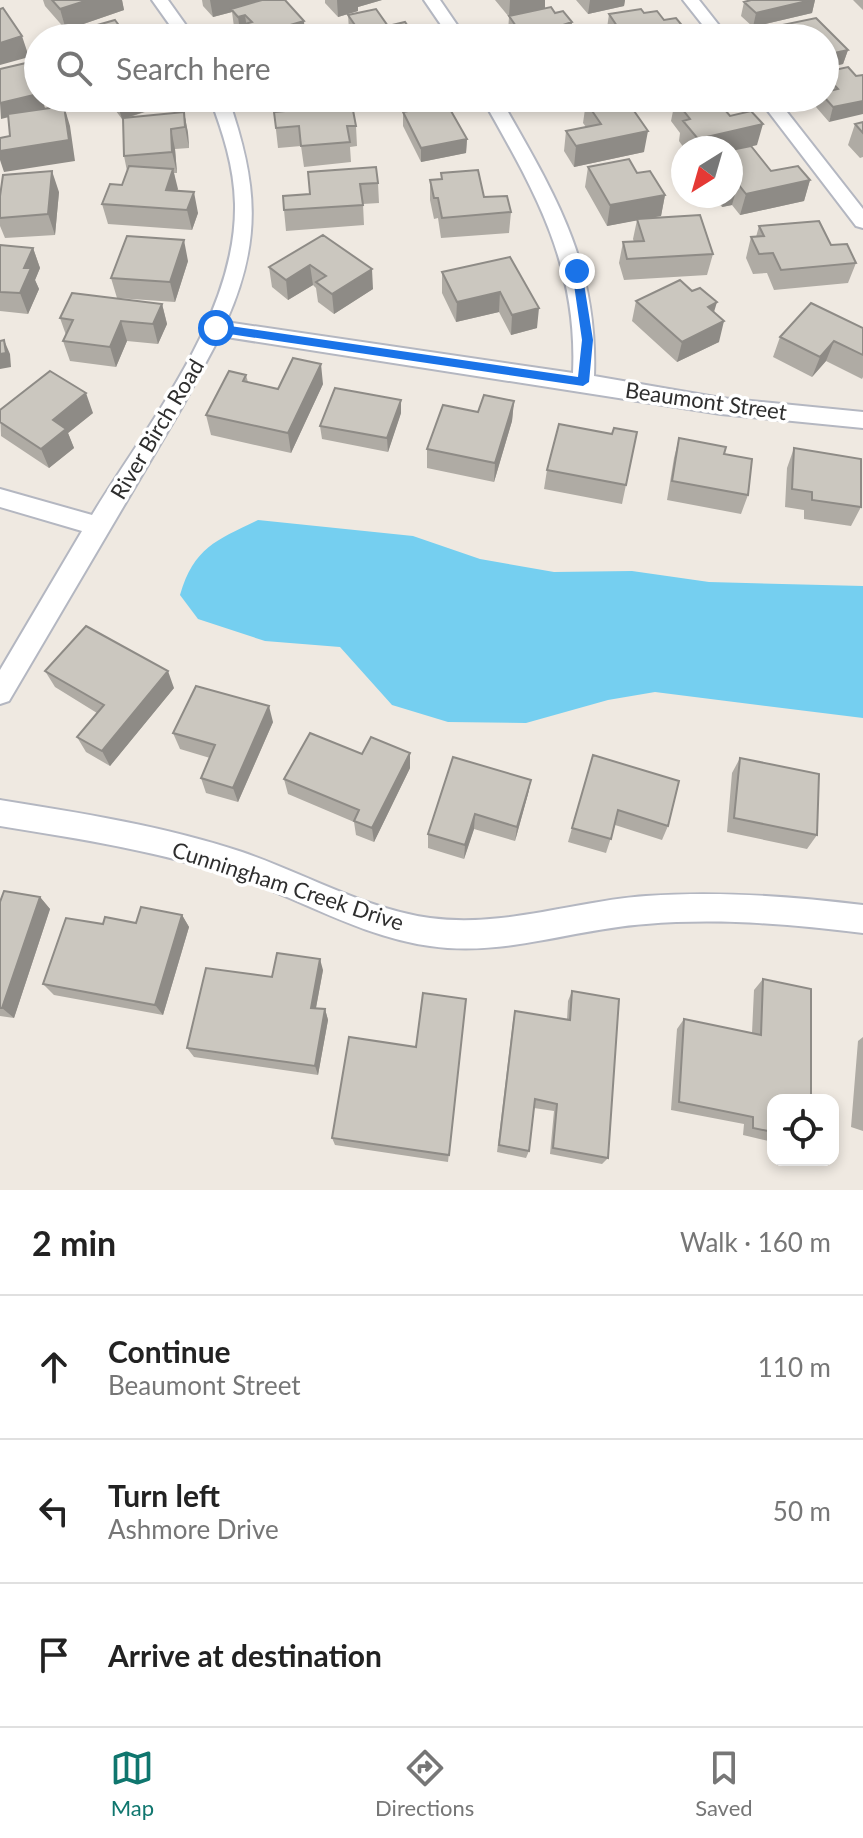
<!DOCTYPE html>
<meta charset="utf-8">
<style>
:root{--surface:#fff;--page:#f6f6f6;--text:#222;--muted:#767676;--line:#e0e0e0;--accent:#0f766e}
body{margin:0;font-family:Lato,sans-serif;background:var(--page);color:var(--text)}
.controls{position:absolute;right:24px;bottom:24px;display:grid;overflow:hidden;border-radius:16px;box-shadow:0 4px 12px #0003}
.controls button{width:72px;height:72px;display:grid;place-items:center;padding:0;border:0;border-bottom:2px solid var(--line);background:var(--surface);color:var(--text);font:40px sans-serif}
.compass{position:absolute;left:671px;top:136px;width:72px;height:72px;border-radius:50%;background:var(--surface);box-shadow:0 4px 12px #0003;rotate:217deg}
.stop{position:absolute;width:24px;height:24px;margin:-18px;border:6px solid #1a73e8;border-radius:50%;background:#fff}
.stop.end{background:#1a73e8;border-color:#fff;box-shadow:0 2px 8px #0008}
.list{margin:0;padding:0;list-style:none}
h2{display:flex;justify-content:space-between;align-items:center;height:104px;margin:0;padding:0 32px;font-size:34px}
h2 small{font-size:26px;font-weight:400;color:var(--muted)}
.list li{display:grid;grid-template-columns:52px 1fr auto;gap:24px;align-items:center;box-sizing:border-box;height:144px;padding:0 32px;border-top:2px solid var(--line)}
.list b{display:block;font-size:30px;white-space:nowrap}
.list p{margin:0;font-size:26px;white-space:nowrap;color:var(--muted)}
.list em{font-size:26px;font-style:normal;color:var(--muted)}
.icon{flex:none;width:44px;height:44px;fill:none;stroke:currentColor;stroke-width:2;stroke-linecap:round;stroke-linejoin:round}
.map{position:relative;flex:none;width:863px;height:1190px;overflow:hidden}
.search{position:absolute;background:var(--surface);box-shadow:0 4px 12px #0003;left:24px;right:24px;top:24px;height:88px;display:flex;align-items:center;gap:20px;box-sizing:border-box;padding:0 28px;border-radius:44px;color:var(--muted);font-size:30px}
.sheet{height:536px;background:var(--surface)}
nav{display:flex;justify-content:space-around;align-items:center;box-sizing:border-box;height:112px;border-top:2px solid var(--line);background:var(--surface);font-size:22px;color:var(--muted)}
nav a{display:grid;justify-items:center;gap:4px}
nav .on{color:var(--accent)}
.map>svg:first-child{display:block}
.water{fill:#75cff0}
.lines{fill:none;stroke-linecap:round;stroke-linejoin:round}
.minor-casing{stroke:#b4b7c1;stroke-width:4}
.minor{fill:#fff;fill-rule:evenodd}
.wall{fill:#afaba4}
.shaded-wall{fill:#8e8b86}
.building{fill:#cbc7bf;stroke:#8e8b86;stroke-width:2}
.route{fill:#1a73e8}
.labels{text-anchor:middle;stroke-width:7;stroke-linejoin:round;paint-order:stroke}
.street-label{font-size:22px;fill:#2e2e2e;stroke:#fff}
</style>
<div class="map">
<svg width="863" height="1190" viewBox="0 0 863 1190">
<rect width="100%" height="100%" fill="#efe9e1"/>
<!-- water -->
<path class="water" d="M258,520L413,536L480,559L554,572L632,571L709,582L863,586V718L655,692L608,700L526,723L448,722L392,705L340,647L265,641L198,619L180,595C194,547 217,540 258,520Z"/>
<g class="lines">
<defs>
<path id="minor" d="M152,0H168L195,38H179Z
M424,0H440L466,38H450Z
M683,0H699L729,38H713Z
M210,98H228C257,181 263,239 226,322L573,373C578,264 534,190 482,98H500C554,193 598,262 594,376L721,398L863,412V428L721,414L220,336L182,407L9,701L0,704V670L82,531L0,507V489L92,515C147,425 237,315 235,204C234,166 223,133 210,98Z
M758,98H776L863,209V228L856,226Z
M0,800C81,813 164,826 242,852C304,873 365,909 430,918C504,928 574,901 646,896C719,891 790,896 863,905V933C790,924 719,918 646,924C573,929 504,957 430,946C364,937 304,901 242,879C164,852 81,839 0,826Z"/>
</defs>
<!-- minor casing -->
<use href="#minor" class="minor-casing"/>
<!-- minor -->
<use href="#minor" class="minor"/>
</g>
<!-- wall -->
<path class="wall" d="M43,0H122L124,10L66,30L45,6Z
M202,0H285L305,38H232L231,28L234,27L232,12L213,17L203,6Z
M325,0H382L358,7V11L338,17L325,3Z
M495,0H545V9L571,36L567,38H503V32L508,31L509,17Z
M576,0H625L624,6L588,14Z
M751,0H815L812,13L753,27L741,16L744,2Z
M853,0H863V10Z
M644,13L664,20L685,29L683,38H614L607,28L609,14Z
M348,15L388,26L412,38H352V33L349,30Z
M816,18L848,50L843,64L825,68V38H779L782,25Z
M848,67L829,122L816,107L819,98H825V72Z
M106,98H178V101L127,118L184,112L188,133L189,148L175,149L177,173H174L177,191L198,213L192,230L108,224L102,204L122,185L127,171L124,156L123,119H122Z
M263,98H324L269,111Z
M531,98H581L541,110Z
M650,98H715L757,145L752,146L771,171L810,180L804,201L740,215L732,205L722,207L713,196H731V148H684L679,141L680,133L671,121L674,106L657,108Z
M586,102L644,152L574,167L564,151L566,131L586,127L583,123Z
M274,112L356,126L357,146L350,147L351,162L304,167L301,146L278,148Z
M403,112L456,119L467,139L466,153L421,162L403,126Z
M863,122V157L860,158L848,145L855,124Z
M588,167L637,173L665,195L661,216L648,218L713,254L707,275L624,280L619,263L623,242H634L633,239L637,220L607,226L585,187Z
M308,172L378,183L379,203L363,204L364,225L286,231L284,210L310,194Z
M441,173L511,212L509,233L441,238L438,218L434,219L430,200V180L441,179Z
M59,192L55,235L5,238L0,226V196Z
M759,226L831,245L856,263L848,283L774,290L767,273L753,274L746,258L751,237H756Z
M323,235L373,289L334,314L318,302L316,288L313,285L288,300L272,287L269,267Z
M0,245L33,248L40,268L35,280L39,289L28,314L0,311Z
M510,257L537,328L511,335L499,312L456,322L442,293V272Z
M188,261L175,302L117,298L111,278Z
M636,301L714,312L719,342L677,362L632,321Z
M162,304L167,324L158,344L127,341L116,367L70,361L63,341L66,335L60,318Z
M863,328V377L862,379L826,361L812,377L773,357L780,337Z
M246,375L248,382L278,389L323,384L291,453L211,435L206,415Z
M514,401L512,421L494,482L427,468V449L478,412Z
M0,410L93,413L68,433L74,448L49,468L1,436Z
M401,413L388,452L322,439L320,426Z
M637,432L622,504L544,489L547,470L612,434Z
M679,438L724,454L748,495L741,514L667,500L674,458Z
M794,448L861,507L851,526L804,519V510L785,507L787,468Z
M45,671L174,688L110,766L86,752L77,737L97,713L55,687Z
M273,722L238,802L206,793L201,778L210,758L180,749L173,733Z
M410,753V768L374,842L356,835L354,822L288,794L284,779L362,754Z
M593,755L668,826L662,840L615,825L606,853L568,842Z
M740,758L817,835L807,849L727,832L732,773Z
M531,780L528,794L515,841L474,829L464,859L428,848V834Z
M40,897L50,909L14,1018L0,1016V902Z
M182,915L189,927L163,1015L54,995L43,984L103,924L136,923Z
M323,970L316,1008L325,1009L328,1020L318,1075L194,1057L187,1048L272,977Z
M763,979L773,1100V1142L743,1135L744,1124L671,1110L677,1029L684,1019L752,1033L754,990Z
M572,991L608,1158L602,1164L550,1154L554,1111L534,1108L529,1151L526,1158L497,1152L513,1021L515,1011L567,1020L568,1001Z
M466,999L448,1162L335,1145L332,1138L416,1047Z
M863,1037V1131L851,1127L858,1041Z"/>
<!-- shaded-wall -->
<path class="shaded-wall" d="M88,0H122L124,10L66,30L60,9Z
M210,0H264L231,9L232,12L213,17Z
M337,0H382L358,7V11L338,17Z
M510,0H545V9L509,17Z
M590,0H625L624,6L588,14Z
M811,0H815L812,13L753,27L756,13Z
M245,15L248,36L241,38L238,17Z
M304,21L305,38H246Z
M572,22L571,36L567,38H537L563,25Z
M685,29L683,38H633Z
M412,32V38H386Z
M22,36L29,57L0,65V43Z
M848,50L843,64L825,68V55Z
M38,94V98H42L45,108L1,119L0,103Z
M118,98H178V101L122,119L116,99Z
M267,98H324L269,111Z
M388,98H429L388,105Z
M542,98H581L541,110Z
M659,98H712L675,100L674,106L657,108Z
M863,101V114L829,122L833,107Z
M64,106L70,126L75,161L4,172L0,160V151Z
M184,112L188,133L189,148L185,127Z
M763,124L757,145L731,151V148H696L698,139Z
M171,129L175,149L177,173L172,152Z
M648,131L644,152L574,167L576,146Z
M467,139L466,153L421,162V148Z
M173,169L178,189L171,209L166,190Z
M52,171L59,192L55,235L48,214Z
M810,180L804,201L740,215L746,194Z
M738,184L732,205L722,207L724,196H731V186Z
M194,192L198,213L192,230L187,210Z
M665,195L661,216L607,226L610,205Z
M184,240L188,261L175,302L170,282Z
M33,248L40,268L35,280L39,289L28,314L20,293L24,268Z
M310,265L313,285L288,300L286,280Z
M372,269L373,289L334,314L332,294Z
M500,292L499,312L456,322L457,302Z
M717,302L711,322L708,307Z
M162,304L167,324L158,344L153,324Z
M539,308L537,328L511,335L512,315Z
M121,321L127,341L116,367L110,347Z
M724,321L719,342L677,362L682,342Z
M4,340L10,354L11,367L0,369V354Z
M834,341L826,361L812,377L820,357Z
M321,364L323,384L291,453L288,433Z
M86,393L93,413L68,433L74,448L49,468L41,449L53,420Z
M401,400V413L388,452L387,438Z
M514,401L512,421L494,482L495,463Z
M168,671L174,688L110,766L102,751Z
M269,706L273,722L238,802L233,788Z
M410,753V768L374,842L372,828Z
M531,780L528,794L515,841L517,827Z
M475,814L474,829L464,859L465,845Z
M40,897L50,909L14,1018L2,1008Z
M182,915L189,927L163,1015L155,1005Z
M320,959L323,970L314,1018L311,1008Z
M325,1009L328,1020L318,1075L315,1066Z"/>
<!-- building -->
<path class="building" d="M52,0H88L60,9Z
M262,0H285L304,21L246,38H239L231,28L252,22L245,15L238,17L231,9Z
M751,0H811L756,13L744,2Z
M551,7L555,13L563,11L572,22L563,25L568,31L537,38H508L503,32L518,29L509,16Z
M3,8L22,36L0,43V9Z
M376,9L388,26L405,22L412,32L386,38H355L352,33L359,31L348,15Z
M641,9L644,13L657,11L664,20L676,18L685,29L633,38H625L609,14Z
M816,18L848,50L825,55V38H795L782,25Z
M115,20L126,35L140,31L145,38H82L76,31Z
M26,63L38,89V94L0,103V69Z
M848,67L856,76L863,75V101L833,107L825,98V92L838,89L825,75V72Z
M608,98H625L648,131L576,146L566,131L601,124L586,102Z
M685,98H715L730,116L751,111L763,124L698,139L683,121L690,119L675,100Z
M452,103L456,110L451,111L467,139L421,148L403,112Z
M352,105L356,126H347L350,142L301,146L299,126L276,128L274,112Z
M64,106L69,140L0,151V138L10,136L8,114Z
M184,112L185,127L171,129L172,152L124,156L123,118Z
M863,122V133L855,124Z
M751,146L771,171L798,166L810,180L746,194L738,184L731,186V150Z
M629,159L637,173L650,171L665,195L610,205L588,167Z
M129,166L173,169L166,190L194,192L187,210L102,204L110,184L122,185Z
M376,167L378,183L360,184L363,205L284,210L283,196L310,194L308,172Z
M478,170L484,197L507,196L511,212L442,218L438,198H434L430,180L442,179L441,173Z
M52,171L48,214L0,218V196L3,175Z
M700,215L713,254L627,259L623,242L644,241L637,219Z
M819,221L831,245L847,244L856,263L781,270L773,253L759,254L751,237L764,236L759,226Z
M323,235L372,269L332,294L316,282L326,276L310,265L286,280L269,267Z
M127,236L184,240L170,282L111,278Z
M0,245L33,248L24,268H31L20,293L0,292Z
M510,257L539,308L512,315L500,292L457,302L442,272Z
M680,280L692,291L700,288L717,302L708,307L724,321L682,342L636,301Z
M72,293L162,304L153,324L121,321L110,347L63,341L73,320L60,318Z
M811,303L863,328V355L834,341L820,357L780,337Z
M4,340L6,353L0,354V341Z
M293,358L321,364L288,433L206,415L229,371L246,375L243,381L278,389Z
M50,371L86,393L53,420L66,429L41,449L0,422V410Z
M335,388L401,400L387,438L320,426Z
M484,395L514,401L495,463L427,449L443,405L478,412Z
M559,424L612,434L614,428L637,432L626,485L547,470Z
M679,438L726,447L724,454L752,459L748,495L672,481Z
M794,448L861,459V507L812,500V492L792,489Z
M86,626L168,671L102,751L77,737L104,705L45,671Z
M196,686L269,706L233,788L201,778L215,745L173,733Z
M310,733L362,754L371,737L410,753L372,828L354,821L359,810L284,779Z
M593,755L679,781L668,826L618,810L611,839L572,828Z
M453,757L531,780L517,827L475,814L465,845L428,834Z
M740,758L819,774L817,835L734,818Z
M4,891L40,897L2,1008H0V902Z
M141,907L182,915L155,1005L43,984L66,918L103,924L105,917L136,923Z
M277,953L320,959L311,1008L325,1009L315,1066L187,1048L206,968L272,977Z
M763,979L811,989V1100H773V1132L753,1128V1117L679,1102L684,1019L761,1035Z
M572,991L619,999L608,1158L553,1148L557,1104L535,1099L529,1151L499,1145L515,1011L570,1020Z
M423,993L466,999L449,1155L332,1138L349,1037L416,1047Z"/>
<!-- route -->
<path class="route" d="M577,267L582,271L593,340L589,382L583,386L216,332L211,328L216,324L578,377L582,340L572,271Z"/>
<g class="labels">
<!-- street labels -->
<g class="street-label">
<text transform="translate(706 401) rotate(8)" y="8">Beaumont Street</text>
<text transform="translate(157 429) rotate(-59)" y="8">River Birch Road</text>
<text transform="translate(288 886) rotate(18)" y="8">Cunningham Creek Drive</text>
</g>
</g>
</svg>
<div class="controls">
<button><svg class="icon" aria-label="locate" viewBox="0 0 24 24"><circle cx="12" cy="12" r="6"/><path d="M12 2v4M12 18v4M2 12h4M18 12h4"/></svg></button>
</div>
<svg class="compass" viewBox="-18 -18 36 36"><path d="M0-13l5 13h-10z" fill="#e53935"/><path d="M0 13l5-13h-10z" fill="#767676"/></svg>
<div class="stop" style="left:216px;top:328px"></div>
<div class="stop end" style="left:577px;top:271px"></div>
<div class="search"><svg class="icon" aria-label="search" viewBox="0 0 24 24"><circle cx="10" cy="10" r="6"/><path d="M15 15l6 6"/></svg>Search here</div>
</div>
<section class="sheet">
<h2>2 min<small>Walk · 160 m</small></h2>
<ul class="list">
<li><svg class="icon" aria-label="ahead" viewBox="0 0 24 24"><path d="M12 20V5M6 11l6-6 6 6"/></svg><div><b>Continue</b><p>Beaumont Street</p></div><em>110 m</em></li>
<li><svg class="icon" aria-label="left" viewBox="0 0 24 24"><path d="M17 20v-9H6M10 6l-5 5 5 5"/></svg><div><b>Turn left</b><p>Ashmore Drive</p></div><em>50 m</em></li>
<li><svg class="icon" aria-label="arrive" viewBox="0 0 24 24"><path d="M6 21V4h12l-3 4 3 4H6"/></svg><div><b>Arrive at destination</b></div></li>
</ul>
</section>
<nav>
<a class="on"><svg class="icon" aria-label="map" viewBox="0 0 24 24"><path d="M3 6l6-2 6 2 6-2v14l-6 2-6-2-6 2zM9 4v14M15 6v14"/></svg>Map</a>
<a><svg class="icon" aria-label="directions" viewBox="0 0 24 24"><path d="M12 3l9 9-9 9-9-9zM9 14v-3h6M13 9l2 2-2 2"/></svg>Directions</a>
<a><svg class="icon" aria-label="saved" viewBox="0 0 24 24"><path d="M7 4h10v16l-5-4-5 4z"/></svg>Saved</a>
</nav>
